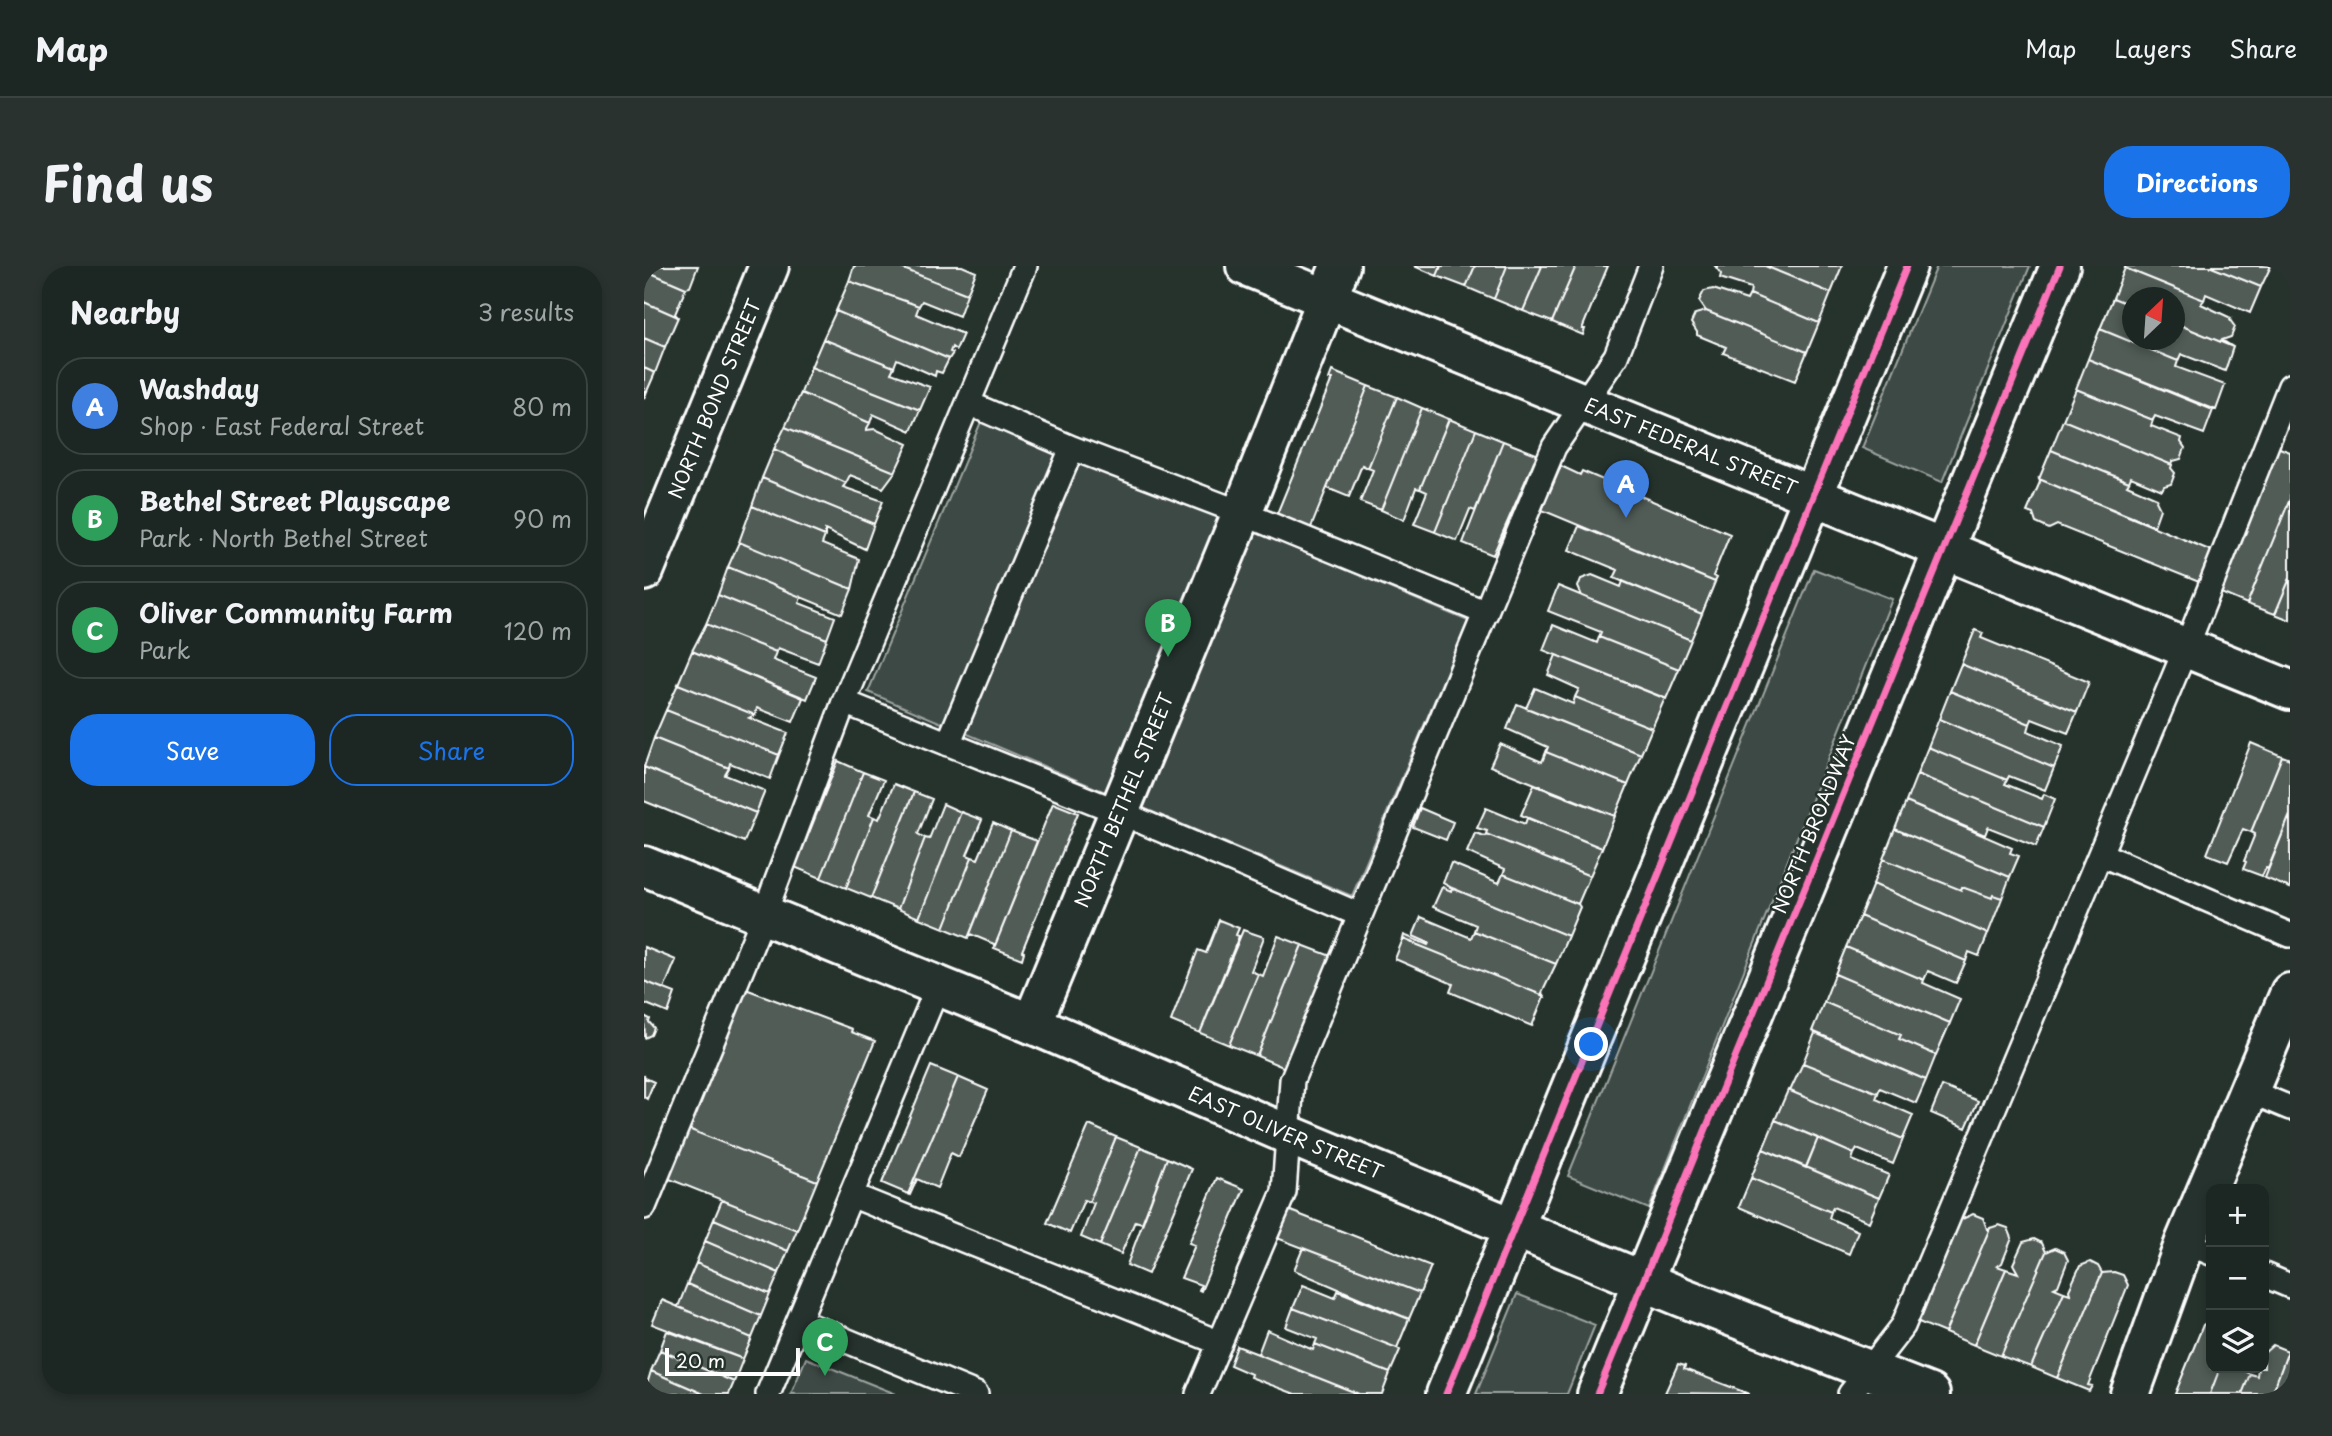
<!DOCTYPE html>
<meta charset="utf-8">
<style>
:root{--surface:#1c2622;--page:#29322f;--text:#f1f3f6;--muted:#a0a5a5;--line:#3a4340;--accent:#1a73e8}
body{margin:0;font-family:"Playpen Sans",sans-serif;background:var(--page);color:var(--text)}
.controls{position:absolute;right:21px;bottom:21px;display:grid;overflow:hidden;border-radius:14px;box-shadow:0 4px 10px #0003}
.controls button{width:63px;height:63px;display:grid;place-items:center;padding:0;border:0;border-bottom:2px solid var(--line);background:var(--surface);color:var(--text);font:35px sans-serif}
.compass{position:absolute;left:1478px;top:21px;width:63px;height:63px;border-radius:50%;background:var(--surface);box-shadow:0 4px 10px #0003;rotate:25deg}
.scale{position:absolute;left:21px;bottom:18px;width:135px;box-sizing:border-box;padding-left:7px;border:4px solid #fff;border-top:0;font-size:19px;line-height:24px;white-space:nowrap;color:#fff;-webkit-text-stroke:5px #26332d;paint-order:stroke}
.you{position:absolute;left:948px;top:779px;width:24px;height:24px;margin:-18px;border:5px solid #fff;border-radius:50%;background:#1a73e8;box-shadow:0 0 0 10px #1a73e833}
.badge{display:grid;place-items:center;width:46px;height:46px;border-radius:50%;background:var(--accent);color:#fff;font-size:23px;font-weight:700}
.pin{position:absolute;translate:-50% -58px;filter:drop-shadow(0 2px 4px #0008)}
.pin::after{content:'';position:absolute;top:37px;width:24px;height:21px;background:inherit;clip-path:polygon(0 0,100% 0,50% 100%)}
.list{margin:0;padding:0;list-style:none}
h2{display:flex;justify-content:space-between;align-items:center;height:91px;margin:0;padding:0 28px;font-size:30px}
h2 small{font-size:23px;font-weight:400;color:var(--muted)}
.list li{display:grid;grid-template-columns:46px 1fr auto;gap:21px;align-items:center;box-sizing:border-box;height:98px;margin:0 14px 14px;padding:0 14px;border:2px solid var(--line);border-radius:28px}
.list b{display:block;font-size:26px;white-space:nowrap}
.list p{margin:0;font-size:23px;white-space:nowrap;color:var(--muted)}
.list em{font-size:23px;font-style:normal;color:var(--muted)}
.actions{display:flex;gap:14px;padding:21px 28px}
.actions a{flex:1;padding:16px 0;border:2px solid var(--accent);border-radius:28px;text-align:center;font-size:24px;color:var(--accent)}
.actions .main{background:var(--accent);color:#fff}
.icon{flex:none;width:38px;height:38px;fill:none;stroke:currentColor;stroke-width:2;stroke-linecap:round;stroke-linejoin:round}
.map{position:relative;flex:none;width:1646px;height:1128px;overflow:hidden;border-radius:28px}
header{display:flex;align-items:center;gap:42px;box-sizing:border-box;height:98px;padding:0 35px;background:var(--surface);border-bottom:2px solid var(--line)}
header strong{font-size:33px}
nav{display:flex;gap:38px;margin-inline-start:auto;font-size:24px}
.intro{display:flex;align-items:center;justify-content:space-between;box-sizing:border-box;height:168px;padding:0 42px}
h1{margin:0;font-size:49px}
.button{padding:18px 32px;border-radius:28px;background:var(--accent);color:#fff;font-size:24px;font-weight:700}
main{display:flex;gap:42px;padding:0 42px}
aside{flex:1;background:var(--surface);border-radius:28px;box-shadow:0 4px 10px #0003}
.map>svg:first-child{display:block}
.green{fill:#3e4944;stroke:#9ea4a2;stroke-width:2}
.building{fill:#515c57;stroke:#fff;stroke-width:2}
.lines{fill:none;stroke-linecap:round;stroke-linejoin:round}
.service-casing{stroke:#fff;stroke-width:28}
.minor-casing{stroke:#fff;stroke-width:44}
.tertiary-casing{stroke:#fff;stroke-width:44}
.secondary-casing{stroke:#fff;stroke-width:44}
.service{stroke:#26332d;stroke-width:23}
.minor{stroke:#26332d;stroke-width:38}
.tertiary{stroke:#26332d;stroke-width:38}
.secondary{stroke:#26332d;stroke-width:38}
.cycleway-casing{stroke:#26332d;stroke-width:11}
.cycleway{stroke:#fb73b8;stroke-width:7}
.labels{text-anchor:middle;stroke-width:5;stroke-linejoin:round;paint-order:stroke}
.street-label{font-size:19px;fill:#fff;stroke:#26332d}
</style>
<header>
<strong>Map</strong>
<nav><a>Map</a><a>Layers</a><a>Share</a></nav>
</header>
<div class="intro"><h1>Find us</h1><a class="button">Directions</a></div>
<main>
<aside>
<h2>Nearby<small>3 results</small></h2>
<ul class="list">
<li><span class="badge" style="background:#3f7fe0">A</span><div><b>Washday</b><p>Shop · East Federal Street</p></div><em>80 m</em></li>
<li><span class="badge" style="background:#2e9e5b">B</span><div><b>Bethel Street Playscape</b><p>Park · North Bethel Street</p></div><em>90 m</em></li>
<li><span class="badge" style="background:#2e9e5b">C</span><div><b>Oliver Community Farm</b><p>Park</p></div><em>120 m</em></li>
</ul>
<div class="actions"><a class="main">Save</a><a>Share</a></div>
</aside>
<div class="map">
<svg width="1646" height="1128" viewBox="0 0 1646 1128">
<rect width="100%" height="100%" fill="#26332d"/>
<filter id="ink" filterUnits="userSpaceOnUse"><feTurbulence type="fractalNoise" baseFrequency=".0143" numOctaves="2"/><feDisplacementMap in="SourceGraphic" scale="14" xChannelSelector="R" yChannelSelector="G"/><feConvolveMatrix kernelMatrix="1 2 1 2 8 2 1 2 1" color-interpolation-filters="sRGB"/></filter>
<g filter="url(#ink)">
<!-- green -->
<path class="green" d="M1293,0H1386L1298,216L1218,182Z
M339,151L824,355L708,630L224,426Z
M1170,303L1248,333L1005,943L924,910Z
M873,1028L951,1059L923,1128H832Z
M162,1092L252,1128H147Z"/>
<!-- building -->
<path class="building" d="M0,0H54L46,21L42,22L0,4Z
M210,0H252L323,28L315,50L278,35L275,40L205,15Z
M252,0H318L332,6L323,28Z
M770,0H797L793,10Z
M797,0H831L822,21L793,10Z
M831,0H863L850,33L822,21Z
M863,0H898L879,45L850,33Z
M898,0H932L908,56L879,45Z
M932,0H964L938,63H941L939,69L908,56Z
M1071,0H1121L1187,27L1175,57L1106,28L1107,22L1076,12L1077,8Z
M1121,0H1198L1187,27Z
M1481,0H1565L1617,21L1606,47L1562,28L1560,34L1481,2Z
M1565,0H1627L1617,21Z
M1481,2L1560,34L1557,38L1587,52L1586,54L1591,61L1587,71L1578,74L1589,81L1531,57V32H1489V40L1469,32Z
M0,4L42,22L31,48L34,51L0,36Z
M205,15L275,40L272,48L319,68L312,84L308,81L306,86L309,87L305,93L192,45Z
M1069,23L1103,34L1106,28L1175,57L1163,86L1062,45L1055,35L1060,25Z
M1469,32L1489,40V74H1531V57L1589,81L1581,105L1537,88L1534,95L1456,63Z
M0,36L34,51L21,81L0,72Z
M192,45L305,93L298,107L292,105L291,110L253,93L250,101L179,73Z
M1062,45L1163,86L1151,115L1079,87L1082,81L1053,69V66L1047,57L1051,48Z
M1456,63L1534,95L1532,101L1581,119L1572,144L1444,93Z
M0,72L21,81L11,107L0,102Z
M179,73L250,101L247,107L286,121L276,144L167,101Z
M1444,93L1569,144L1560,168L1511,150L1509,154L1432,123Z
M167,101L276,144L267,165L229,148L226,157L157,127Z
M0,102L11,107L0,132Z
M688,105L724,120L666,264L632,250L688,113H685Z
M724,120L753,131L724,202L718,199L705,231L683,222Z
M1432,123L1509,154L1507,160L1538,172L1537,176L1541,182L1537,193L1529,195L1528,199L1419,154Z
M157,127L226,157L222,164L231,163L264,178L251,206L141,161Z
M753,131L778,142L737,244L716,236L729,204L724,202Z
M778,142L805,153L776,223L772,222L760,254L737,244Z
M805,153L832,164L791,266L770,258L783,226L776,223Z
M1419,154L1528,199L1527,202L1531,207L1527,218L1520,220L1518,224L1487,211L1485,216L1407,184Z
M141,161L251,206L239,222L206,209L202,217L130,183Z
M832,164L859,175L831,245L826,243L813,275L791,266Z
M859,175L895,189L892,196L890,195L849,289L819,277Z
M1633,181L1646,186V233L1603,338L1572,325Z
M130,183L202,217L199,221L239,235L230,258L118,212Z
M1407,184L1485,216L1483,219L1513,232L1512,235L1516,243L1510,260L1395,213Z
M917,200L936,209L938,205L1086,268L1069,310L1073,312L1071,316L898,244Z
M118,212L230,258L221,283L181,264V270L108,240Z
M1395,213L1568,285L1555,316L1413,259L1405,263L1392,257L1389,248L1383,246L1396,216Z
M1646,233V312L1631,348L1603,338Z
M108,240L181,270L178,278L215,293L208,323L95,276Z
M935,260L1071,316L1058,348L970,312L974,304L925,284Z
M95,276L208,323L198,348L84,301Z
M84,301L157,331L155,337L191,351L183,373L74,329Z
M948,309L977,321L979,315L1058,348L1047,374L938,330L934,321L937,313Z
M1646,312V354L1631,348Z
M914,320L1047,374L1035,403L955,371L957,366L904,345Z
M74,329L183,373L174,397L134,382L132,386L62,358Z
M62,358L132,386L129,394L172,411L163,433L48,385Z
M909,359L953,377L955,371L1035,403L1022,433L899,384Z
M1331,364L1339,367L1337,372L1445,416L1433,446L1317,398Z
M48,385L159,432L149,456L113,442L111,449L34,418Z
M912,389L1021,432L1008,462L931,431L935,423L904,409Z
M1317,398L1433,446L1424,467L1388,453L1386,458L1306,425Z
M34,418L111,449L105,452L144,467L135,489L22,444Z
M891,422L929,438L931,431L1008,462L997,488L882,442Z
M1306,425L1386,458L1384,465L1419,480L1410,502L1295,453Z
M873,438L997,488L984,519L902,486L904,481L863,463Z
M22,444L135,489L126,513L86,497L85,502L10,472Z
M1295,453L1410,502L1401,524L1365,510L1363,514L1284,481Z
M10,472L85,502L81,509L121,525L112,547L0,501Z
M1607,477L1638,490L1607,566L1599,563L1584,596L1563,588Z
M856,478L898,496L902,486L984,519L971,550L846,500Z
M1284,481L1363,514L1361,518L1398,533L1400,528L1411,533L1400,561L1273,508Z
M1638,490L1646,493V549L1624,603L1622,602L1618,610L1599,603L1602,596L1600,595L1611,568L1607,566Z
M194,495L219,506L177,612L148,600L151,592L154,594Z
M0,501L112,547L100,576L0,535Z
M219,506L240,514L225,549L230,551L202,622L177,612Z
M1273,508L1400,561L1392,580L1344,561L1341,569L1262,536Z
M250,518L270,526L227,632L202,622L230,551L235,553Z
M890,519L971,550L958,582L877,549Z
M270,526L288,533L274,568L281,572L254,643L227,632Z
M1262,536L1368,582L1366,587L1375,590L1366,611L1251,563Z
M409,537L434,547L378,685L380,686L378,693L350,682Z
M299,538L317,546L275,652L254,643L281,572L285,573Z
M776,542L809,556L802,574L769,561Z
M842,542L881,558L883,552L958,582L946,610L842,568L843,565L833,562Z
M317,546L338,554L323,589L328,591L300,662L275,652Z
M1646,549V622L1621,612Z
M349,557L367,565L324,672L300,662L328,591L334,593Z
M1251,563L1366,611L1358,632L1349,629L1348,632L1318,621L1317,624L1239,593Z
M367,565L393,575L350,682V678L326,668Z
M831,567L841,570L842,568L946,610L934,638L859,608L861,603L823,586Z
M1239,593L1317,624L1318,621L1348,632L1349,629L1358,632L1344,668L1229,618Z
M807,597L855,617L859,608L934,638L936,641L924,670L808,622L799,617Z
M1229,618L1344,668L1335,690L1325,686L1322,695L1216,650Z
M798,621L807,625L808,622L924,670L912,698L830,665L832,659L789,641Z
M1216,650L1322,695L1312,717L1284,705L1280,714L1202,681Z
M777,651L827,672L830,665L912,698L898,727L900,730L759,673L760,669L784,679L785,677L769,670Z
M575,654L595,662L592,669L595,670L556,767L527,755L554,684L562,687Z
M599,664L620,671L607,705L614,708L585,779L556,767Z
M634,670L658,679L613,790L585,779L614,708L619,710Z
M759,673L900,730L888,760L806,726L809,718L751,693Z
M658,679L687,690L641,802L613,790Z
M0,681L32,694L20,723L0,715Z
M1202,681L1280,714L1279,717L1316,733L1306,757L1191,708Z
M1191,708L1306,757L1292,789L1255,773L1257,769L1180,736Z
M0,715L31,727L24,747L0,737Z
M99,722L208,763L207,766L231,775L173,915L42,862Z
M1180,736L1257,769L1255,773L1292,789L1282,814L1168,765Z
M0,750L6,753L5,756L10,762L7,769L1,772Z
M1171,767L1282,814L1272,837L1236,822L1234,827L1159,797Z
M1159,797L1234,827L1232,833L1269,849L1259,873L1146,825Z
M287,800L314,811L264,928L238,917Z
M0,809L1,812L10,816L3,833L0,831Z
M314,811L344,824L315,891L307,887L293,922L273,913L266,929L264,928Z
M1298,820L1334,835L1322,862L1287,847Z
M1144,824L1259,873L1249,898L1213,883L1210,888L1131,854Z
M1131,854L1174,872L1162,902L1119,883Z
M445,859L472,871L445,936L440,934L426,967L403,957Z
M42,862L173,915L153,964L23,912Z
M472,871L497,881L456,979L437,971L450,937L445,936Z
M1174,872L1210,888L1208,894L1245,909L1235,932L1162,901Z
M497,881L523,892L498,957L491,955L477,988L456,979Z
M1119,883L1235,932L1225,956L1189,941L1187,946L1107,912Z
M523,892L548,903L504,1008L483,999Z
M573,912L600,923L557,1025L555,1024L557,1019L537,1012L551,979L545,977Z
M1107,912L1187,946L1185,952L1214,965L1205,988L1095,941Z
M78,934L153,964L144,985L70,953Z
M644,944L787,1000L776,1027L633,972Z
M1329,948L1339,952L1343,963L1346,962L1301,1067L1272,1055L1275,1047L1278,1049L1316,954Z
M70,953L144,985L135,1007L61,975Z
M1355,959L1364,962L1368,972L1358,997L1353,1000L1362,1003L1330,1079L1301,1067L1346,962Z
M1390,973L1398,977L1402,986L1357,1090L1330,1079L1362,1003L1374,1007L1369,998L1379,976Z
M61,975L135,1007L126,1028L52,997Z
M659,982L776,1027L765,1053L650,1004Z
M1411,982L1420,986L1424,994L1414,1020L1410,1022L1420,1026L1387,1101L1357,1090L1402,986Z
M1446,996L1454,1000L1458,1007L1413,1112L1387,1101L1420,1026L1426,1028L1425,1024L1436,1000Z
M52,997L126,1028L117,1050L43,1018Z
M1470,1006L1479,1009L1484,1019L1444,1119L1448,1120L1445,1125L1413,1112L1458,1007Z
M43,1018L117,1050L108,1072L34,1041Z
M659,1019L691,1032L694,1025L765,1053L753,1082L649,1042Z
M18,1034L108,1072L99,1093L8,1058Z
M649,1042L753,1082L756,1084L746,1107L671,1078L673,1073L642,1061Z
M1567,1054V1102H1576L1566,1128H1531L1559,1059Z
M623,1064L669,1084L671,1078L746,1107L738,1128H715L614,1088Z
M23,1065L99,1093L90,1116L16,1084Z
M1629,1079L1644,1085L1628,1128H1598L1606,1108L1613,1110L1614,1102H1620V1087Z
M593,1080L614,1088L715,1128H651L606,1111L607,1108L586,1099Z
M16,1084L90,1116L85,1128H60L7,1105Z
M1644,1085L1646,1086V1128H1628Z
M1034,1098L1041,1100L1040,1103L1105,1128L1021,1127Z
M1576,1102H1599L1596,1103L1606,1108L1598,1128H1566Z
M7,1105L60,1128H0Z"/>
<g class="lines">
<defs>
<path id="service" d="M324,137L428,182L598,247L842,347
M200,436L475,546L716,649
M304,478L428,182
M1456,588L1646,669
M1605,825L1646,842
M207,929L576,1077
M0,941L120,649L200,436L381,0
M1541,976L1567,987
M1620,1009L1646,1020
M155,1055L332,1128
M124,1128L294,720
M554,1128L640,926L648,814L910,181L972,90L1007,0
M1206,1128L1259,1060L1542,382L1646,120"/>
<g id="minor">
<path id="s1" d="M0,305L125,0"/>
<path id="s2" d="M0,600L388,758L645,869L1038,1031L1286,1128"/>
<path id="s3" d="M388,758L598,247L696,0"/>
<path d="M1486,1128L1541,976L1646,727"/>
</g>
<g id="tertiary">
<path id="s4" d="M602,0L1646,424"/>
</g>
<path id="secondary" d="M802,1128L1263,0
M953,1128L1416,0"/>
</defs>
<!-- service casing -->
<use href="#service" class="service-casing"/>
<!-- minor casing -->
<use href="#minor" class="minor-casing"/>
<!-- tertiary casing -->
<use href="#tertiary" class="tertiary-casing"/>
<!-- secondary casing -->
<use href="#secondary" class="secondary-casing"/>
<!-- service -->
<use href="#service" class="service"/>
<!-- minor -->
<use href="#minor" class="minor"/>
<!-- tertiary -->
<use href="#tertiary" class="tertiary"/>
<!-- secondary -->
<use href="#secondary" class="secondary"/>
<defs>
<path id="cycleway" d="M802,1128L1263,0
M953,1128L1416,0"/>
</defs>
<!-- cycleway casing -->
<use href="#cycleway" class="cycleway-casing"/>
<!-- cycleway -->
<use href="#cycleway" class="cycleway"/>
</g>
</g>
<g class="labels">
<!-- street labels -->
<g class="street-label">
<text dy="7" stroke="none"><textPath href="#s1" startOffset="186">NORTH BOND STREET</textPath></text>
<text dy="7" stroke="none"><textPath href="#s4" startOffset="480">EAST FEDERAL STREET</textPath></text>
<text dy="7" stroke="none"><textPath href="#s3" startOffset="242">NORTH BETHEL STREET</textPath></text>
<text transform="translate(1170 558) rotate(-68)" y="7">NORTH BROADWAY</text>
<text dy="7" stroke="none"><textPath href="#s2" startOffset="695">EAST OLIVER STREET</textPath></text>
</g>
</g>
</svg>
<div class="controls">
<button>+</button>
<button>−</button>
<button><svg class="icon" aria-label="layers" viewBox="0 0 24 24"><path d="M12 4l9 5-9 5-9-5zM3 14l9 5 9-5"/></svg></button>
</div>
<svg class="compass" viewBox="-18 -18 36 36"><path d="M0-13l5 13h-10z" fill="#e53935"/><path d="M0 13l5-13h-10z" fill="#a0a5a5"/></svg>
<div class="scale">20 m</div>
<div class="you"></div>
<div class="pin badge" style="left:982px;top:252px;background:#3f7fe0">A</div>
<div class="pin badge" style="left:524px;top:391px;background:#2e9e5b">B</div>
<div class="pin badge" style="left:181px;top:1110px;background:#2e9e5b">C</div>
</div>
</main>
